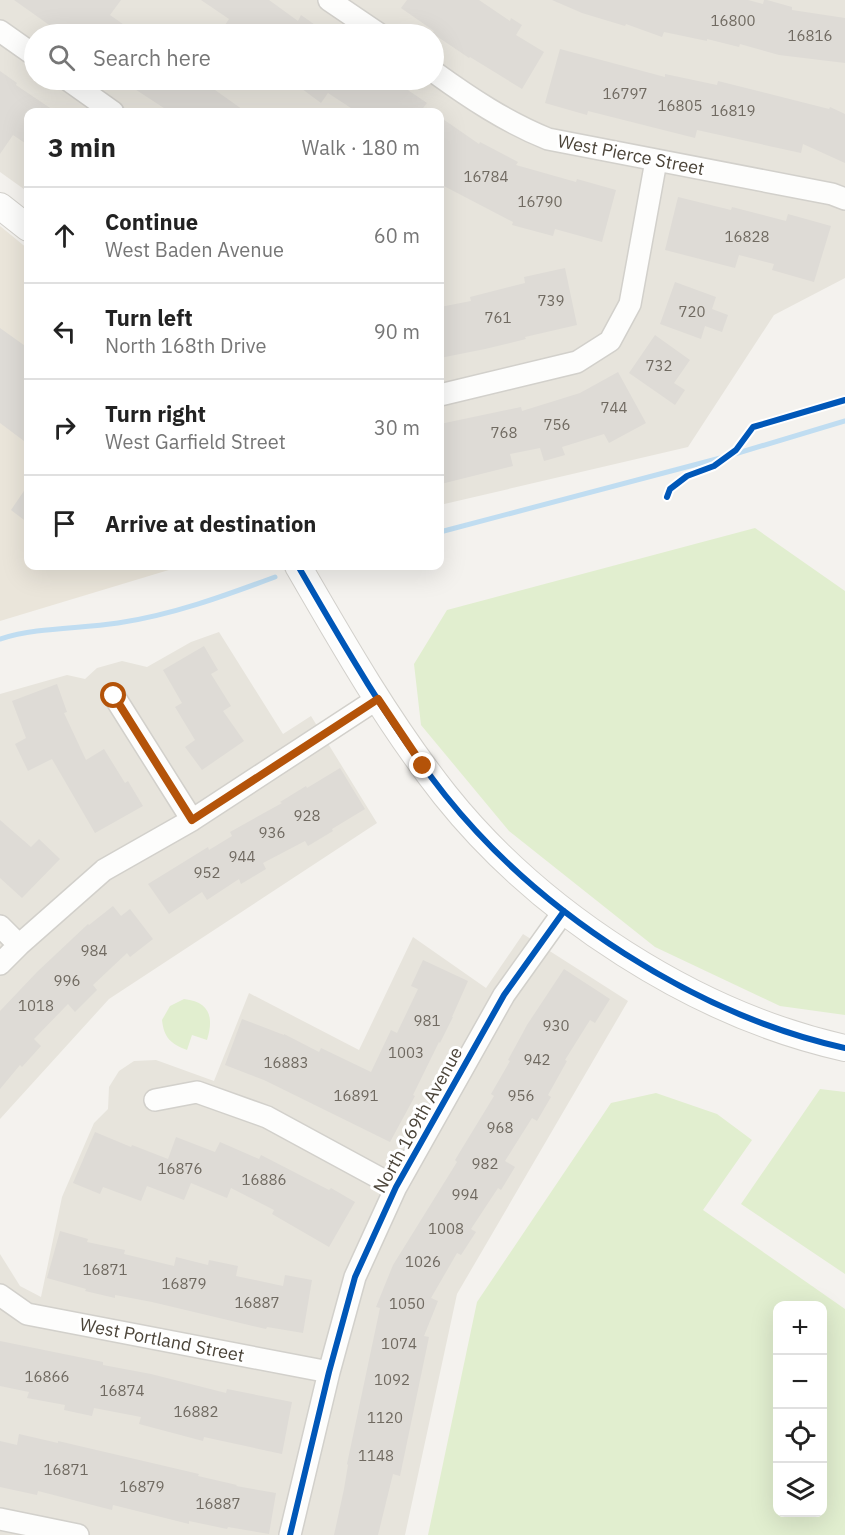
<!DOCTYPE html>
<meta charset="utf-8">
<style>
:root{--surface:#fff;--page:#f6f6f6;--text:#222;--muted:#767676;--line:#e0e0e0}
body{margin:0;font-family:"IBM Plex Sans",sans-serif;background:var(--page);color:var(--text)}
.controls{position:absolute;right:18px;bottom:18px;display:grid;overflow:hidden;border-radius:12px;box-shadow:0 6px 24px #0002}
.controls button{width:54px;height:54px;display:grid;place-items:center;padding:0;border:0;border-bottom:2px solid var(--line);background:var(--surface);color:var(--text);font:30px sans-serif}
.stop{position:absolute;width:18px;height:18px;margin:-14px;border:4px solid #b45309;border-radius:50%;background:#fff}
.stop.end{background:#b45309;border-color:#fff;box-shadow:0 2px 6px #0008}
.list{margin:0;padding:0;list-style:none}
h2{display:flex;justify-content:space-between;align-items:center;height:78px;margin:0;padding:0 24px;font-size:26px}
h2 small{font-size:20px;font-weight:400;color:var(--muted)}
.list li{display:grid;grid-template-columns:39px 1fr auto;gap:18px;align-items:center;box-sizing:border-box;height:96px;padding:0 24px;border-top:2px solid var(--line)}
.list b{display:block;font-size:22px;white-space:nowrap}
.list p{margin:0;font-size:20px;white-space:nowrap;color:var(--muted)}
.list em{font-size:20px;font-style:normal;color:var(--muted)}
.icon{flex:none;width:33px;height:33px;fill:none;stroke:currentColor;stroke-width:2;stroke-linecap:round;stroke-linejoin:round}
.map{position:relative;flex:none;width:845px;height:1535px;overflow:hidden}
.search{position:absolute;background:var(--surface);box-shadow:0 6px 24px #0002;left:24px;top:24px;width:420px;height:66px;display:flex;align-items:center;gap:15px;box-sizing:border-box;padding:0 21px;border-radius:33px;color:var(--muted);font-size:22px}
.panel{position:absolute;background:var(--surface);box-shadow:0 6px 24px #0002;left:24px;top:108px;width:420px;height:462px;border-radius:12px}
.map>svg:first-child{display:block}
.residential{fill:#e7e4dc;fill-rule:evenodd}
.education{fill:#eae5da}
.green{fill:#e1eecf;fill-rule:evenodd}
.lines{fill:none;stroke-linecap:round;stroke-linejoin:round}
.stream{stroke:#c0ddf1;stroke-width:5}
.building{fill:#dedbd6}
.minor-casing{stroke:#d2d0cb;stroke-width:24}
.tertiary-casing{stroke:#d2d0cb;stroke-width:28}
.minor{stroke:#fdfdfc;stroke-width:21}
.tertiary{stroke:#fdfdfc;stroke-width:26}
.cycleway-casing{stroke:#fff;stroke-width:10}
.cycleway{stroke:#0057b8;stroke-width:6}
.route{stroke:#b45309;stroke-width:8}
.labels{text-anchor:middle;stroke-width:6;stroke-linejoin:round;paint-order:stroke}
.number-label{font-size:15px;fill:#706a61}
.street-label{font-size:18px;fill:#4b4439;stroke:#fff}
</style>
<div class="map">
<svg width="845" height="1535" viewBox="0 0 845 1535">
<rect width="100%" height="100%" fill="#f4f2ee"/>
<!-- residential -->
<path class="residential" d="M0,0H845V278L774,315L688,447L440,505V112H28V192L0,172ZM34,34H434V80H34Z
M219,632L283,734L311,716L377,823L109,999L0,1119V694L67,675L85,679L97,668L122,661L147,667L191,642Z
M523,934L628,1001L457,1294L405,1535H0V1254L20,1286L41,1297L62,1197L94,1123L108,1109L109,1087L119,1071L134,1061L156,1060L214,1081L249,993L359,1050L413,937L486,988Z"/>
<!-- education -->
<path class="education" d="M0,226L28,249V566H182L0,621Z"/>
<!-- green -->
<path class="green" d="M755,528L845,591V1015L780,1006L655,947L509,831L421,725L414,664L447,610Z
M184,999C210,1002 214,1017 207,1040L192,1035L187,1050C171,1044 164,1038 162,1020L170,1006Z
M820,1089L845,1092V1274L741,1204Z
M656,1093L717,1114L752,1140L703,1210L845,1309V1535H428L477,1302L611,1103ZM778,1306H822V1512H778Z"/>
<g class="lines">
<!-- stream -->
<path class="stream" d="M440,532L728,456L845,421
M0,639C38,627 78,629 118,623C172,615 224,596 275,577"/>
</g>
<!-- building -->
<path class="building" d="M14,0H121L110,15L137,34H62Z
M201,0H269L298,21L301,15L328,34H239L225,25L229,19Z
M407,0H479L510,21L511,18L522,25L516,35L544,52L522,89L470,57L469,58L432,33L434,31L401,8Z
M552,0H748L763,4L764,0H767L792,7V10L845,18V63L779,55L740,44L739,47L707,39V41L664,32L662,37L626,24L625,26L582,13Z
M560,49L665,77V74L717,85L718,81L829,109L830,107L845,114V163L803,144L801,153L697,130L695,138L588,111L587,115L545,103Z
M0,71L17,83L16,85L56,112H28V145L13,135L0,154Z
M121,80H201L246,112H170Z
M290,80H393L427,103L420,112H357L328,93L321,103Z
M440,117L479,144L480,142L518,162L516,165L576,182L577,179L616,190L602,242L555,229L553,236L512,225L513,222L440,184Z
M678,197L731,210L732,207L786,221L788,214L831,226L814,282L772,270L774,264L739,255L735,268L665,250Z
M565,268L577,325L525,337L526,339L485,349L440,358V307L471,301L470,297L525,283L524,277Z
M675,282L716,297L712,309L728,315L722,332L705,326L701,339L660,324Z
M0,328L28,348V444L0,423Z
M655,335L690,360L674,383L685,390L675,405L629,373Z
M618,372L646,423L609,443L604,434L562,447L565,455L544,461L540,448L510,454L513,466L441,484L440,477V424L521,407L522,411L580,393Z
M28,485V523L11,510Z
M204,646L218,670L211,674L231,706L223,711L244,741L202,770L185,747L195,740L175,707L182,703L163,670Z
M57,684L67,712L64,713L86,760L104,749L125,783L128,781L143,806L95,833L52,759L28,771L15,744L26,738L12,701Z
M340,768L365,809L332,829L333,831L308,846L305,841L263,863L266,869L241,884L239,879L207,900L202,892L169,914L148,884L208,847L209,850L232,836L230,832L282,803L280,802L306,786L307,788Z
M0,820L31,847L39,839L60,859L22,898L0,878Z
M113,906L121,916L130,909L153,939L130,957L127,953L93,985L97,990L75,1012L68,1004L34,1039L41,1046L22,1067L20,1065L0,1089V1011L37,972L88,924L89,925Z
M423,960L468,981L452,1017H453L440,1043L439,1042L413,1095L415,1096L390,1142L264,1080L225,1065L242,1019L284,1035V1034L319,1052L321,1048L371,1072L391,1030L397,1033L418,989L411,986Z
M564,969L610,999L595,1023L590,1020L565,1060L567,1061L548,1095L551,1097L537,1121L532,1118L505,1161L515,1167L501,1190L498,1188L471,1229L476,1232L461,1255L457,1253L431,1298L438,1301L424,1336L429,1337L400,1476L393,1474L378,1535H334L344,1489L348,1465L347,1464L380,1308L376,1307L393,1265L457,1162L455,1160L494,1096L491,1094L510,1061L508,1060L527,1025Z
M95,1132L131,1147L132,1145L168,1159L176,1137L215,1152L220,1142L259,1159L261,1155L329,1190L331,1188L355,1202L329,1247L272,1214L274,1210L231,1188L227,1198L191,1183L184,1200L147,1186L141,1201L103,1187L100,1194L73,1183Z
M60,1231L88,1239L87,1242L125,1250L124,1254L174,1266L176,1257L208,1265L209,1260L238,1266L236,1276L283,1286L285,1275L312,1280L303,1333L267,1327L266,1329L152,1302L115,1295V1298L85,1291L86,1289L47,1278Z
M0,1341L103,1362V1365L151,1374L226,1393L227,1389L292,1402L282,1454L204,1437L203,1441L139,1424L141,1417L94,1408L92,1416L64,1410L65,1405L27,1398L29,1392L0,1386Z
M19,1434L58,1443V1441L199,1474L198,1476L237,1485L236,1486L276,1493L269,1534L228,1527L227,1529L189,1521V1524L113,1505L112,1510L38,1491L37,1495L0,1487V1441L17,1445Z"/>
<g class="lines">
<defs>
<path id="minor" d="M329,0L379,34
M0,31L34,55
M434,72C470,98 506,122 548,139L832,194L845,199
M68,80L113,112
M440,395L577,362L610,341L630,304L656,161
M114,696L192,820
M0,926L19,945
M0,964L19,945L104,870L192,820L377,699
M155,1100L197,1092L267,1117L396,1187
M0,1295L27,1314L329,1372
M0,1519L78,1535
M290,1535L329,1372L355,1277L396,1187L504,995L564,911"/>
<path id="tertiary" d="M0,206L28,228
M298,566C343,644 389,724 445,795C540,914 696,1015 845,1048"/>
</defs>
<!-- minor casing -->
<use href="#minor" class="minor-casing"/>
<!-- tertiary casing -->
<use href="#tertiary" class="tertiary-casing"/>
<!-- minor -->
<use href="#minor" class="minor"/>
<!-- tertiary -->
<use href="#tertiary" class="tertiary"/>
<defs>
<path id="cycleway" d="M667,497L670,489L687,476L714,466L736,450L753,427L845,400
M298,566C343,644 389,724 445,795C540,914 696,1015 845,1048
M290,1535L329,1372L355,1277L396,1187L504,995L564,911"/>
</defs>
<!-- cycleway casing -->
<use href="#cycleway" class="cycleway-casing"/>
<!-- cycleway -->
<use href="#cycleway" class="cycleway"/>
</g>
<g class="lines">
<!-- route -->
<path class="route" d="M114,696L192,820L378,699L423,766"/>
</g>
<g class="labels">
<!-- number labels -->
<g class="number-label">
<text x="733" y="26">16800</text>
<text x="810" y="41">16816</text>
<text x="625" y="99">16797</text>
<text x="680" y="111">16805</text>
<text x="733" y="116">16819</text>
<text x="486" y="182">16784</text>
<text x="540" y="207">16790</text>
<text x="747" y="242">16828</text>
<text x="551" y="306">739</text>
<text x="692" y="317">720</text>
<text x="498" y="323">761</text>
<text x="659" y="371">732</text>
<text x="614" y="413">744</text>
<text x="557" y="430">756</text>
<text x="504" y="438">768</text>
<text x="307" y="821">928</text>
<text x="272" y="838">936</text>
<text x="242" y="862">944</text>
<text x="207" y="878">952</text>
<text x="94" y="956">984</text>
<text x="67" y="986">996</text>
<text x="36" y="1011">1018</text>
<text x="427" y="1026">981</text>
<text x="556" y="1031">930</text>
<text x="406" y="1058">1003</text>
<text x="537" y="1065">942</text>
<text x="286" y="1068">16883</text>
<text x="356" y="1101">16891</text>
<text x="521" y="1101">956</text>
<text x="500" y="1133">968</text>
<text x="485" y="1169">982</text>
<text x="180" y="1174">16876</text>
<text x="264" y="1185">16886</text>
<text x="465" y="1200">994</text>
<text x="446" y="1234">1008</text>
<text x="423" y="1267">1026</text>
<text x="105" y="1275">16871</text>
<text x="184" y="1289">16879</text>
<text x="257" y="1308">16887</text>
<text x="407" y="1309">1050</text>
<text x="399" y="1349">1074</text>
<text x="47" y="1382">16866</text>
<text x="392" y="1385">1092</text>
<text x="122" y="1396">16874</text>
<text x="196" y="1417">16882</text>
<text x="385" y="1423">1120</text>
<text x="376" y="1461">1148</text>
<text x="66" y="1475">16871</text>
<text x="142" y="1492">16879</text>
<text x="218" y="1509">16887</text>
</g>
<!-- street labels -->
<g class="street-label">
<text transform="translate(631 155) rotate(11)" y="6">West Pierce Street</text>
<text transform="translate(418 1120) rotate(-61)" y="6">North 169th Avenue</text>
<text transform="translate(162 1340) rotate(11)" y="6">West Portland Street</text>
</g>
</g>
</svg>
<div class="controls">
<button>+</button>
<button>−</button>
<button><svg class="icon" aria-label="locate" viewBox="0 0 24 24"><circle cx="12" cy="12" r="6"/><path d="M12 2v4M12 18v4M2 12h4M18 12h4"/></svg></button>
<button><svg class="icon" aria-label="layers" viewBox="0 0 24 24"><path d="M12 4l9 5-9 5-9-5zM3 14l9 5 9-5"/></svg></button>
</div>
<div class="stop" style="left:114px;top:696px"></div>
<div class="stop end" style="left:423px;top:766px"></div>
<div class="search"><svg class="icon" aria-label="search" viewBox="0 0 24 24"><circle cx="10" cy="10" r="6"/><path d="M15 15l6 6"/></svg>Search here</div>
<section class="panel">
<h2>3 min<small>Walk · 180 m</small></h2>
<ul class="list">
<li><svg class="icon" aria-label="ahead" viewBox="0 0 24 24"><path d="M12 20V5M6 11l6-6 6 6"/></svg><div><b>Continue</b><p>West Baden Avenue</p></div><em>60 m</em></li>
<li><svg class="icon" aria-label="left" viewBox="0 0 24 24"><path d="M17 20v-9H6M10 6l-5 5 5 5"/></svg><div><b>Turn left</b><p>North 168th Drive</p></div><em>90 m</em></li>
<li><svg class="icon" aria-label="right" viewBox="0 0 24 24"><path d="M7 20v-9h11M14 6l5 5-5 5"/></svg><div><b>Turn right</b><p>West Garfield Street</p></div><em>30 m</em></li>
<li><svg class="icon" aria-label="arrive" viewBox="0 0 24 24"><path d="M6 21V4h12l-3 4 3 4H6"/></svg><div><b>Arrive at destination</b></div></li>
</ul>
</section>
</div>
